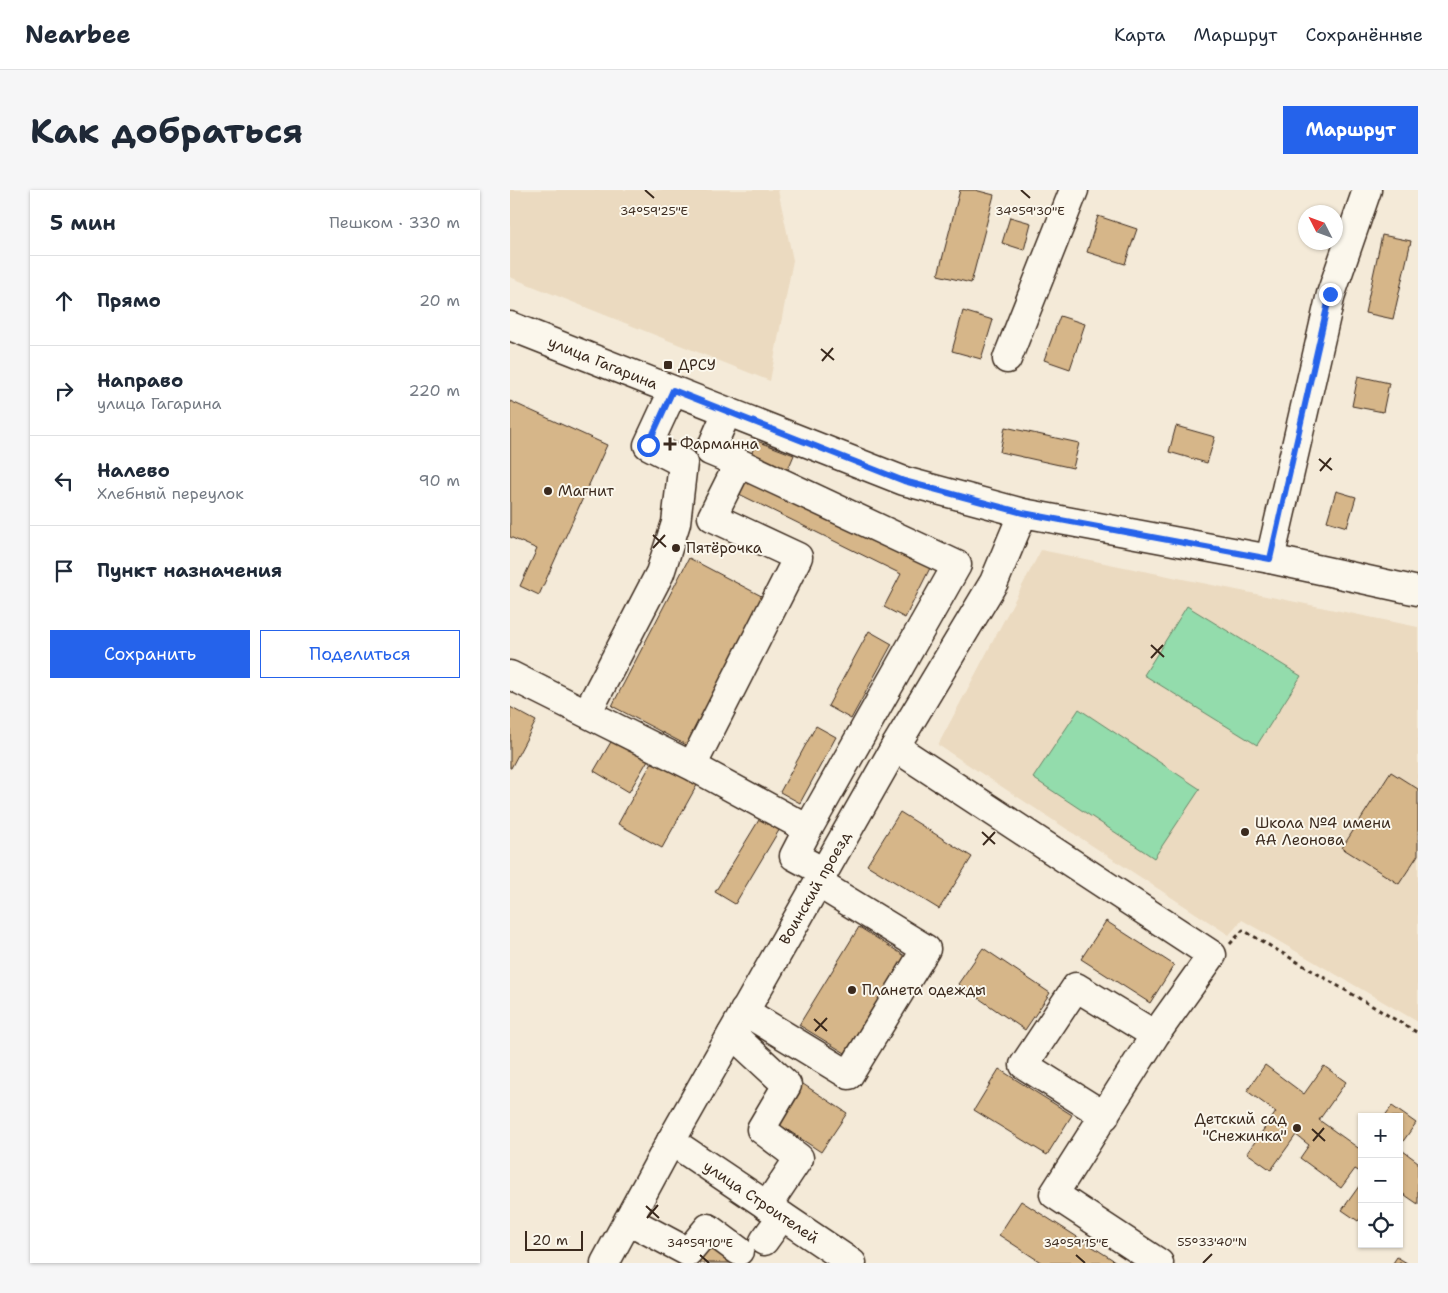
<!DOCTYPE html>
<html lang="ru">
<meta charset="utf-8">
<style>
:root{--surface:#fff;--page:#f6f6f7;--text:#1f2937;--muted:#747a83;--line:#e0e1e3;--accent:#2563eb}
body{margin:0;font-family:"Shantell Sans",sans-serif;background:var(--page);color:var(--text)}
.controls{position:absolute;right:15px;bottom:15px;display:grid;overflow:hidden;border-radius:0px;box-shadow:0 1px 4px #0004}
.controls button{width:45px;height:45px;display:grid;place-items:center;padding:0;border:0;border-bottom:1px solid var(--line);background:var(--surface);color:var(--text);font:25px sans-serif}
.compass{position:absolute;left:788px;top:15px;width:45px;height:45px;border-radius:50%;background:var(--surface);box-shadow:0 1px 4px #0004;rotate:312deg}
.scale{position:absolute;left:15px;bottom:12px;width:58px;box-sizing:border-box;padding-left:5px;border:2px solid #3b2a1e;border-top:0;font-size:14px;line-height:18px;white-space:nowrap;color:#3b2a1e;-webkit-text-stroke:4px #fbf7ec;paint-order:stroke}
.stop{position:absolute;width:15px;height:15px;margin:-11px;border:4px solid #2563eb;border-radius:50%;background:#fff}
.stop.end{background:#2563eb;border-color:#fff;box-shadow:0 1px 5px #0008}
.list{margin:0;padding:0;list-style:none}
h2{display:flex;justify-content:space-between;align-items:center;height:65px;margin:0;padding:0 20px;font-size:21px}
h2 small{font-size:16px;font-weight:400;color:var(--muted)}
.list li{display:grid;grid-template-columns:32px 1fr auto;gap:15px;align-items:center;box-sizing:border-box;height:90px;padding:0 20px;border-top:1px solid var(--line)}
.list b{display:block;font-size:19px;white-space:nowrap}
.list p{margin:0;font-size:16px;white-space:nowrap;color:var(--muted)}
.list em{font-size:16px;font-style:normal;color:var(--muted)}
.actions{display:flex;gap:10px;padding:15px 20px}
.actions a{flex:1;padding:11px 0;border:1px solid var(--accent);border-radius:0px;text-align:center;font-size:18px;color:var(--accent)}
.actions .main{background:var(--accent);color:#fff}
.icon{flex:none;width:28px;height:28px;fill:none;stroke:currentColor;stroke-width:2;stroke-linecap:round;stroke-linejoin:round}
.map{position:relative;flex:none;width:908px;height:1073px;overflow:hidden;border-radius:0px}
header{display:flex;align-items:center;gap:30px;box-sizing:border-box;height:70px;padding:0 25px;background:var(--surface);border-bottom:1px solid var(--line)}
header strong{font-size:24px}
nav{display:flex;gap:28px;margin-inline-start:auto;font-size:18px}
.intro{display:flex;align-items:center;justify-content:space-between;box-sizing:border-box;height:120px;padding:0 30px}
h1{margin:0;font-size:35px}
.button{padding:12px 22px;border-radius:0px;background:var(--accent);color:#fff;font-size:18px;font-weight:700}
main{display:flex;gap:30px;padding:0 30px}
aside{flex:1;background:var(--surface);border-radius:0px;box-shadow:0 1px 4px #0004}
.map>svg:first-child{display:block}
.built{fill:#ebdac0}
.green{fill:#93dcac;stroke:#678365}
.building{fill:#d6b689;stroke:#3b2a1e}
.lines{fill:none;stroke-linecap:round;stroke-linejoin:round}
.minor-casing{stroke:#3b2a1e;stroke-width:31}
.major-casing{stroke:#3b2a1e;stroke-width:31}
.path{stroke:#3b2a1e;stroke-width:3;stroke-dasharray:4 4;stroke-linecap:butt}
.minor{stroke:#fbf7ec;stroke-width:28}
.major{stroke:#fbf7ec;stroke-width:28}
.route{stroke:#2563eb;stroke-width:6}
.ticks{fill:none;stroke:#3b2a1e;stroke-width:2}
.poi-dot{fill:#3b2a1e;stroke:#fbf7ec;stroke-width:2}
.labels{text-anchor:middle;stroke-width:4;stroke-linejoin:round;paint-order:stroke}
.street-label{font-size:15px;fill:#3b2a1e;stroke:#fbf7ec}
.poi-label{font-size:15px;fill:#3b2a1e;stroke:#fbf7ec;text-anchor:start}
.ticks-label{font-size:12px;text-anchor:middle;fill:#3b2a1e;stroke:#fbf7ec;stroke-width:4;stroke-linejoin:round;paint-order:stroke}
</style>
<header>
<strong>Nearbee</strong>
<nav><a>Карта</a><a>Маршрут</a><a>Сохранённые</a></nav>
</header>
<div class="intro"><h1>Как добраться</h1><a class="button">Маршрут</a></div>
<main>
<aside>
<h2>5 мин<small>Пешком · 330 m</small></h2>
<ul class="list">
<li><svg class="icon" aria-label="ahead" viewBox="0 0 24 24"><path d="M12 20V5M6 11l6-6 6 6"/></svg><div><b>Прямо</b></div><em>20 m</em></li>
<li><svg class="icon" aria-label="right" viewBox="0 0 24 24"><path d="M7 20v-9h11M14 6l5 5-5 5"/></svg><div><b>Направо</b><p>улица Гагарина</p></div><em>220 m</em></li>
<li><svg class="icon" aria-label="left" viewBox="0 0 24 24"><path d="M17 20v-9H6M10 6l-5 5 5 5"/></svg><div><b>Налево</b><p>Хлебный переулок</p></div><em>90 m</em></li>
<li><svg class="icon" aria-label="arrive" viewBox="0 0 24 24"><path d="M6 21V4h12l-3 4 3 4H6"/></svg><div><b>Пункт назначения</b></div></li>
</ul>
<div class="actions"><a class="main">Сохранить</a><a>Поделиться</a></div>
</aside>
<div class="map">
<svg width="908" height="1073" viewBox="0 0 908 1073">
<rect width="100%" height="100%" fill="#f4ead8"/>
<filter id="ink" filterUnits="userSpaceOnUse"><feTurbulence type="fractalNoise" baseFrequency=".02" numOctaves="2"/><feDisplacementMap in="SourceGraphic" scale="10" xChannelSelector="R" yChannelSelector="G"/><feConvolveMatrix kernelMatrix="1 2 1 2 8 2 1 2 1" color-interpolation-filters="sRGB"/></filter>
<g filter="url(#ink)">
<!-- built -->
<path class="built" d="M0,0H268L283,70L260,191L0,87Z
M531,360L908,437V832L732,730L719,745L428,555Z"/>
<!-- green -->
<path class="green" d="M677,416L791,486L747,555L634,485Z
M569,519L690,599L644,668L523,588Z"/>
<!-- building -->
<path class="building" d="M450,0H465L484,5L461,93L428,85Z
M588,26L627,39L615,74L577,62Z
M500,27L521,33L514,60L492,53Z
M872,45L901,51L883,129L855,123Z
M453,121L483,130L471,169L442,161Z
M550,126L575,134L560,179L534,170Z
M848,186L879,193L873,222L842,216Z
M0,211L97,255L29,405L10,396L27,359L0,347Z
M666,236L705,247L697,273L659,262Z
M495,237L569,253L563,278L490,262Z
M247,251L284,265L276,284L239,269Z
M236,280L423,372L395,428L374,417L391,384L225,302Z
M826,301L846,307L837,337L817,331Z
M179,368L261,411L184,559L102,516Z
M359,441L382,454L341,529L318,516Z
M0,517L26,531L1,578H0Z
M306,536L326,547L290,613L270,602Z
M105,545L141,565L119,602L84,581Z
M147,563L191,588L152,658L108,634Z
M881,582L908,599V665L889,694L832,658Z
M390,622L462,667L429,719L357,675Z
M252,625L271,637L225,714L205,702Z
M596,731L664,775L640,813L571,769Z
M349,737L395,766L335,863L289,835Z
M473,758L540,803L515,840L448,794Z
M755,875L794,904L814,876L836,892L809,930L851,960L852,958V983L845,979L831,998L790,968L799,955L786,945L761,980L737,963L766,922L737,901Z
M489,879L562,925L537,965L464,920Z
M293,894L337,923L311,962L267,933Z
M882,916L906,933L889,957V927H874Z
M889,958L908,972V1014L889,1001Z
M852,992V1026L848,1031L832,1020Z
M511,1011L608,1073H532L489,1045Z
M200,1056L225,1073H188Z
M887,1067L897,1073H883Z"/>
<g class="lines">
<defs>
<path id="minor" d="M497,169L564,0
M760,369L821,104L857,0
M0,485L182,576L298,639L447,375L229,273
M77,523L150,383L166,333L173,273L138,255L163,201
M385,557L702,765L645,845L544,1004L649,1073
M182,576L288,367L202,327L229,273L200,261L217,222
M298,639L284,666L314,682
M234,821L339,885L416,759L308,693
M222,844L277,895L251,939L289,968L257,1016
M595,926L514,875L566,797L645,845
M118,1030L178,1062L198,1038L229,1061
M254,1051L272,1026
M95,1073L161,951"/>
<path id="major" d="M0,136L394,291L513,323L760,369L908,401
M342,1073L161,951L385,557L484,392L513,323"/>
</defs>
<!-- minor casing -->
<use href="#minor" class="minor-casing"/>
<!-- major casing -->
<use href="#major" class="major-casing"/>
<!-- path -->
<path class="path" d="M720,754L733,740L908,843"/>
<!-- minor -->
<use href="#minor" class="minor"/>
<!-- major -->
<use href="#major" class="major"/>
</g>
</g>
<g class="lines" filter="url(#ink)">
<!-- route -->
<path class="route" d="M138,255L163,200L394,291L513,323L760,369L820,104"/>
</g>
<!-- ticks -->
<path class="ticks" d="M135,0L144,8M511,0L520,8M311,159L324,170M312,171L323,158M809,269L822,280M810,281L821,268M143,345L156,357M143,358L155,345M641,455L654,467M641,468L653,455M472,642L485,654M473,655L485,642M304,829L317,841M305,841L317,828M802,939L815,951M803,951L814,938M136,1016L149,1028M137,1028L148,1015M190,1065L199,1073M566,1065L575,1073M693,1073L702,1064"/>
<!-- markers -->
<g class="poi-dot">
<rect x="153" y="170" width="10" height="10" rx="2.5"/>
<path d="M157.5 246.5h5v5h5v5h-5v5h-5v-5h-5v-5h5z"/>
<circle cx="38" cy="301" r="5"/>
<circle cx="166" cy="358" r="5"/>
<circle cx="735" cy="642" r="5"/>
<circle cx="342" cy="800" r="5"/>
<circle cx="787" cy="938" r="5"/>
</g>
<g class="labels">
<!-- street labels -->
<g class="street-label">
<text transform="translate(93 173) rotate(22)" y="5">улица Гагарина</text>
<text transform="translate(305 698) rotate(-60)" y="5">Воинский проезд</text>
<text transform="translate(251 1012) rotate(34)" y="5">улица Строителей</text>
</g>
<!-- poi labels -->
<g class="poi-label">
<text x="168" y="180">ДРСУ</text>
<text x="170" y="259">Фарманна</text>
<text x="48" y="306">Магнит</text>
<text x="176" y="363">Пятёрочка</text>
<text x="745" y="638">Школа №4 имени<tspan x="745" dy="17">АА Леонова</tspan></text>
<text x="352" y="805">Планета одежды</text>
<text x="777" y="934" text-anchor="end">Детский сад<tspan x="777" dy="17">"Снежинка"</tspan></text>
</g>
</g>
<g class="ticks-label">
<text x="144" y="25">34°59'25"E</text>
<text x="520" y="25">34°59'30"E</text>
<text x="702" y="1056">55°33'40"N</text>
<text x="190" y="1057">34°59'10"E</text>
<text x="566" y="1057">34°59'15"E</text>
</g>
</svg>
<div class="controls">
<button>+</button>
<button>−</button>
<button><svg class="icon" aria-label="locate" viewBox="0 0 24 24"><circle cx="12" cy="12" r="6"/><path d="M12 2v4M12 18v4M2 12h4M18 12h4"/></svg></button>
</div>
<svg class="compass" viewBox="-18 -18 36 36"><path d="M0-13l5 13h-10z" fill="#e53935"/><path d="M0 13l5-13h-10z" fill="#747a83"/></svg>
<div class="scale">20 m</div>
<div class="stop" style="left:138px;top:255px"></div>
<div class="stop end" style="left:820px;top:104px"></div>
</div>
</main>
